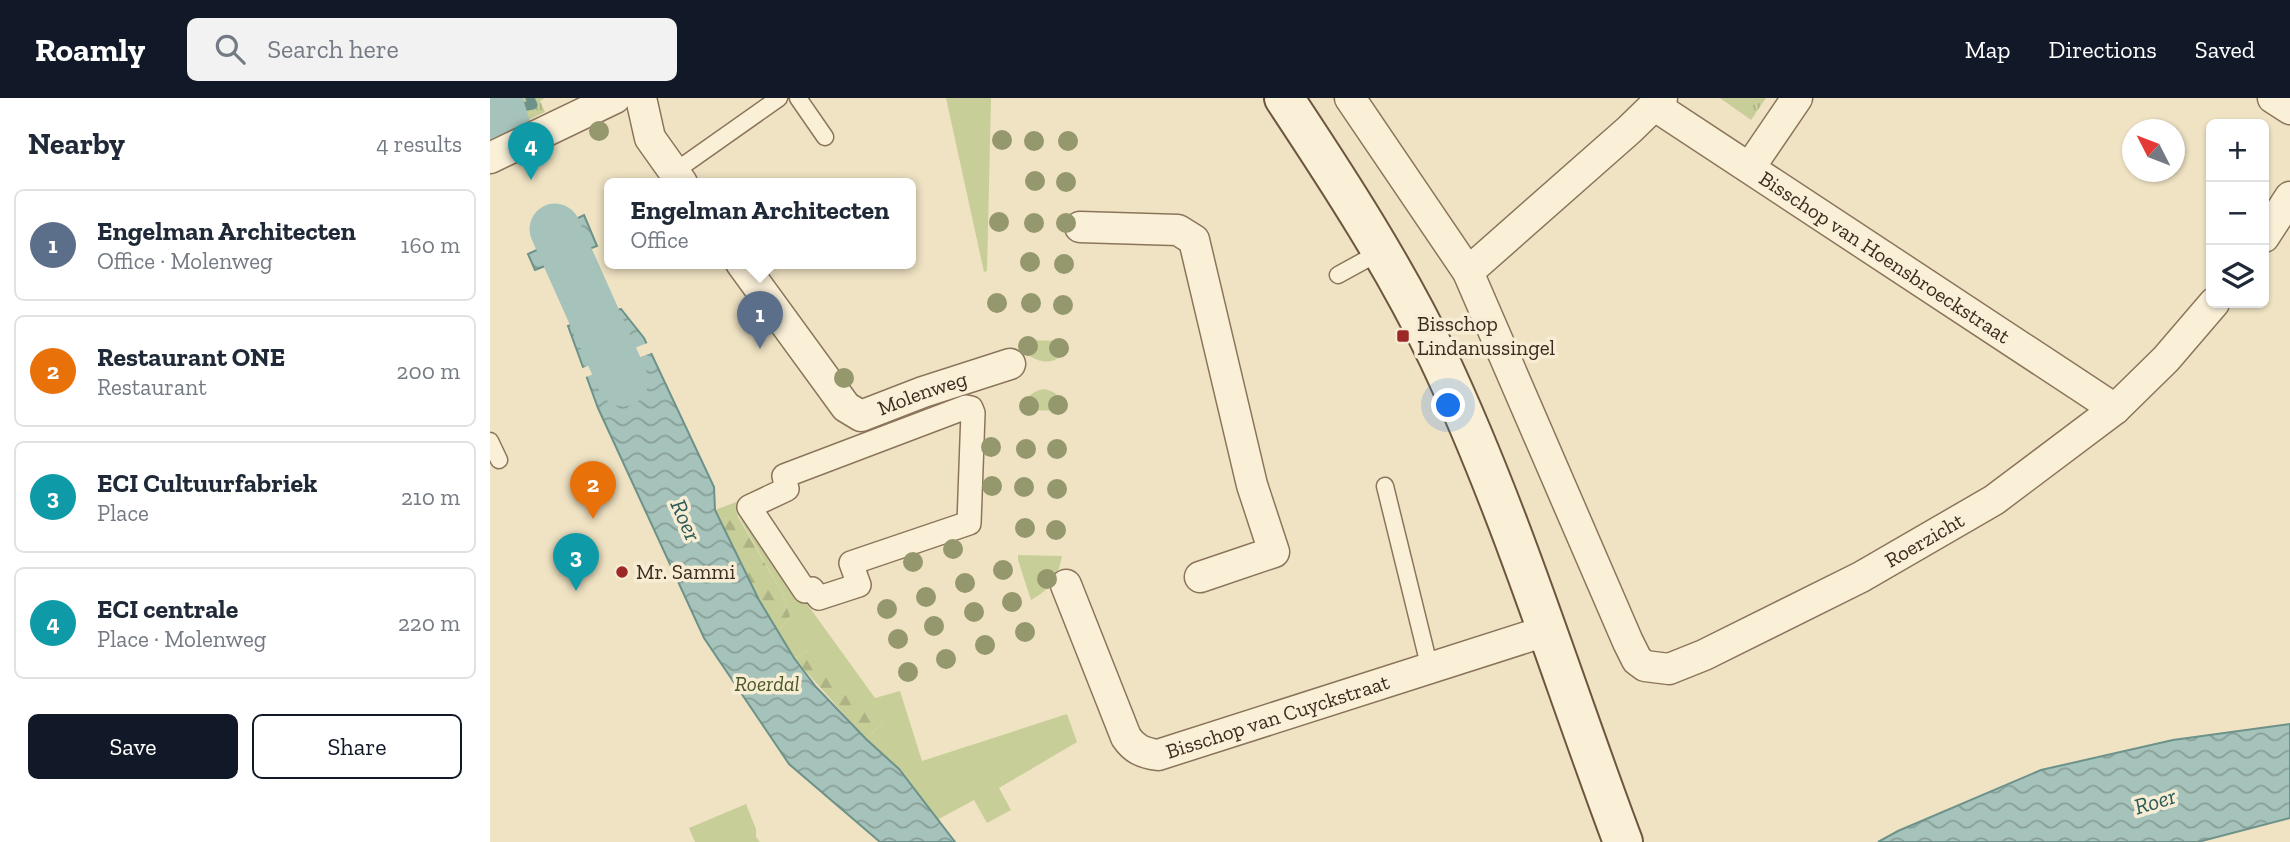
<!DOCTYPE html>
<meta charset="utf-8">
<style>
:root{--surface:#fff;--page:#f2f2f3;--text:#1f2937;--muted:#747a83;--line:#e0e1e3;--accent:#111827}
body{margin:0;font-family:"Zilla Slab",serif;background:var(--page);color:var(--text)}
.controls{position:absolute;right:21px;top:21px;display:grid;overflow:hidden;border-radius:10px;box-shadow:0 2px 5px #0004}
.controls button{width:63px;height:63px;display:grid;place-items:center;padding:0;border:0;border-bottom:2px solid var(--line);background:var(--surface);color:var(--text);font:35px sans-serif}
.compass{position:absolute;left:1632px;top:21px;width:63px;height:63px;border-radius:50%;background:var(--surface);box-shadow:0 2px 5px #0004;rotate:312deg}
.you{position:absolute;left:959px;top:308px;width:24px;height:24px;margin:-18px;border:5px solid #fff;border-radius:50%;background:#1a73e8;box-shadow:0 0 0 10px #1a73e833}
.badge{display:grid;place-items:center;width:46px;height:46px;border-radius:50%;background:var(--accent);color:#fff;font-size:23px;font-weight:700}
.pin{position:absolute;translate:-50% -58px;filter:drop-shadow(0 2px 4px #0008)}
.pin::after{content:'';position:absolute;top:37px;width:24px;height:21px;background:inherit;clip-path:polygon(0 0,100% 0,50% 100%)}
.popup{position:absolute;left:114px;top:80px;width:312px;height:91px;box-sizing:border-box;display:grid;place-content:center;border-radius:10px;background:var(--surface);filter:drop-shadow(0 2px 5px #0005);font-size:23px;white-space:nowrap;color:var(--muted)}
.popup b{font-size:26px;color:var(--text)}
.popup::after{content:'';position:absolute;left:50%;top:100%;margin-left:-14px;border:14px solid transparent;border-top-color:var(--surface)}
.list{margin:0;padding:0;list-style:none}
h2{display:flex;justify-content:space-between;align-items:center;height:91px;margin:0;padding:0 28px;font-size:30px}
h2 small{font-size:23px;font-weight:400;color:var(--muted)}
.list li{display:grid;grid-template-columns:46px 1fr auto;gap:21px;align-items:center;box-sizing:border-box;height:112px;margin:0 14px 14px;padding:0 14px;border:2px solid var(--line);border-radius:10px}
.list b{display:block;font-size:26px;white-space:nowrap}
.list p{margin:0;font-size:23px;white-space:nowrap;color:var(--muted)}
.list em{font-size:23px;font-style:normal;color:var(--muted)}
.actions{display:flex;gap:14px;padding:21px 28px}
.actions a{flex:1;padding:16px 0;border:2px solid var(--accent);border-radius:10px;text-align:center;font-size:24px;color:var(--accent)}
.actions .main{background:var(--accent);color:#fff}
.icon{flex:none;width:38px;height:38px;fill:none;stroke:currentColor;stroke-width:2;stroke-linecap:round;stroke-linejoin:round}
.map{position:relative;flex:none;width:1800px;height:744px;overflow:hidden}
header{display:flex;align-items:center;gap:42px;box-sizing:border-box;height:98px;padding:0 35px;background:var(--accent);color:#fff}
header strong{font-size:33px}
nav{display:flex;gap:38px;margin-inline-start:auto;font-size:24px}
.search{width:490px;height:63px;background:var(--page);display:flex;align-items:center;gap:18px;box-sizing:border-box;padding:0 24px;border-radius:10px;color:var(--muted);font-size:26px}
main{display:flex}
aside{flex:1;background:var(--surface)}
.map>svg:first-child{display:block}
.green{fill:#c8ce98}
.forest{fill:url(#forest-firs)}
.park{fill:url(#park-tufts)}
.water{fill:url(#water-waves);stroke:#6c9289;stroke-width:2}
.pier{fill:#f0e3c4}
.lines{fill:none;stroke-linecap:round;stroke-linejoin:round}
.stream{stroke:#6c9289;stroke-width:9}
.river{stroke:#a6c3bb;stroke-width:51}
.service-casing{stroke:#8b755a;stroke-width:19}
.pedestrian-casing{stroke:#8b755a;stroke-width:26}
.minor-casing{stroke:#8b755a;stroke-width:33}
.secondary-casing{stroke:#6d563d;stroke-width:42}
.service{stroke:#faf0d8;stroke-width:16}
.pedestrian{stroke:#faf0d8;stroke-width:23}
.minor{stroke:#faf0d8;stroke-width:30}
.secondary{stroke:#faf0d8;stroke-width:38}
.tree{fill:#95976c}
.poi-dot{fill:#9d2828;stroke:#f7edd4;stroke-width:2.5}
.labels{text-anchor:middle;stroke-width:7;stroke-linejoin:round;paint-order:stroke}
.street-label{font-size:21px;fill:#3b2c1e;stroke:#f7edd4}
.poi-label{font-size:21px;fill:#3b2c1e;stroke:#f7edd4;text-anchor:start}
.park-label{font-size:21px;font-style:italic;fill:#4b5824;stroke:#f7edd4}
.water-label{font-size:23px;font-style:italic;fill:#2d5b58;stroke:#f7edd4}
</style>
<header>
<strong>Roamly</strong>
<div class="search"><svg class="icon" aria-label="search" viewBox="0 0 24 24"><circle cx="10" cy="10" r="6"/><path d="M15 15l6 6"/></svg>Search here</div>
<nav><a>Map</a><a>Directions</a><a>Saved</a></nav>
</header>
<main>
<aside>
<h2>Nearby<small>4 results</small></h2>
<ul class="list">
<li><span class="badge" style="background:#5c6f8a">1</span><div><b>Engelman Architecten</b><p>Office · Molenweg</p></div><em>160 m</em></li>
<li><span class="badge" style="background:#e8710a">2</span><div><b>Restaurant ONE</b><p>Restaurant</p></div><em>200 m</em></li>
<li><span class="badge" style="background:#0f9aa8">3</span><div><b>ECI Cultuurfabriek</b><p>Place</p></div><em>210 m</em></li>
<li><span class="badge" style="background:#0f9aa8">4</span><div><b>ECI centrale</b><p>Place · Molenweg</p></div><em>220 m</em></li>
</ul>
<div class="actions"><a class="main">Save</a><a>Share</a></div>
</aside>
<div class="map">
<svg width="1800" height="744" viewBox="0 0 1800 744">
<defs>
<pattern id="forest-firs" width="22" height="20" patternUnits="userSpaceOnUse" patternTransform="scale(1.75)"><rect width="22" height="20" fill="#c8ce98"/><path d="M5 1l3.5 6h-7zM16 11l3.5 6h-7z" fill="#adb183"/></pattern>
<pattern id="park-tufts" width="24" height="20" patternUnits="userSpaceOnUse" patternTransform="scale(1.75)"><rect width="24" height="20" fill="#c8ce98"/><path d="M3 7l-1-3M5 7V3M7 7l1-3M15 17l-1-3M17 17v-4M19 17l1-3" fill="none" stroke="#adb183"/></pattern>
<pattern id="water-waves" width="16" height="10" patternUnits="userSpaceOnUse" patternTransform="scale(1.75)"><rect width="16" height="10" fill="#a6c3bb"/><path d="M0 5q4-4 8 0t8 0" fill="none" stroke="#889f97"/></pattern>
</defs>
<rect width="100%" height="100%" fill="#f0e3c4"/>
<!-- green -->
<path class="green" d="M456,0H501L497,173L494,174Z
M534,242L576,243C575,267 552,268 537,256Z
M553,291C565,292 574,301 576,313L533,312C534,300 542,294 553,291Z
M254,401L265,434L385,600L410,593L432,663L577,616L587,644L509,690L521,712L497,725L484,702L447,722L376,641L393,624L317,553L304,560L288,535L300,518L292,495L248,417L230,422L225,412Z
M528,457L572,458C568,479 560,492 541,502L528,462Z
M256,706L266,731V739L270,744H205L199,730Z"/>
<!-- forest -->
<path class="forest" d="M247,417L292,495L300,518L288,535L269,502L230,422Z
M317,553L353,584L393,624L376,641L304,560Z"/>
<!-- park -->
<path class="park" d="M0,0H55L50,3L55,14L0,40Z
M1230,0H1276L1261,22Z"/>
<!-- water -->
<path class="water" d="M94,117L107,148L45,172L38,156L49,151L44,141Z
M131,211L154,240L224,389L225,412L269,502L304,560L326,589L376,641L409,671L465,744H390L299,666L214,540L108,310L78,228Z
M1800,626V720L1708,744H1388L1408,733L1551,672L1683,642Z"/>
<!-- pier -->
<path class="pier" d="M160,244L164,254L93,280L90,271Z"/>
<g class="lines">
<!-- stream -->
<path class="stream" d="M20,11L43,7L40,0"/>
<!-- river -->
<path class="river" d="M6,0L16,32
M65,131L133,283"/>
<defs>
<path id="service" d="M308,0L335,39
M184,74L289,0
M848,177L890,154
M0,343L9,362
M895,388L940,571"/>
<path id="pedestrian" d="M476,309L481,310L483,315L479,425L361,465L369,487L329,500L322,491L315,493L259,409L297,391L294,378Z"/>
<g id="minor">
<path d="M151,0L160,40L192,85"/>
<path id="s1" d="M860,0L978,174L1138,544L1147,562L1155,568L1179,571L1214,557L1371,479L1504,402L1625,311L1676,261L1724,205"/>
<path d="M1783,0L1800,11"/>
<path id="s2" d="M1165,8L1625,311"/>
<path d="M0,60L125,0"/>
<path d="M1260,69L1307,0"/>
<path d="M590,129L688,132L704,142L762,387L784,454L710,479"/>
<path d="M1774,139L1800,99"/>
<path id="s3" d="M251,165L356,309L371,318L433,294L520,266"/>
<path d="M978,174L1139,32L1172,0"/>
<path id="s4" d="M576,487L636,639C644,651 653,655 668,657L1059,532"/>
</g>
<path id="secondary" d="M794,0C849,83 905,169 948,259C1022,416 1072,582 1133,744"/>
</defs>
<!-- service casing -->
<use href="#service" class="service-casing"/>
<!-- pedestrian casing -->
<use href="#pedestrian" class="pedestrian-casing"/>
<!-- minor casing -->
<use href="#minor" class="minor-casing"/>
<!-- secondary casing -->
<use href="#secondary" class="secondary-casing"/>
<!-- service -->
<use href="#service" class="service"/>
<!-- pedestrian -->
<use href="#pedestrian" class="pedestrian"/>
<!-- minor -->
<use href="#minor" class="minor"/>
<!-- secondary -->
<use href="#secondary" class="secondary"/>
</g>
<!-- trees -->
<g class="tree">
<circle cx="109" cy="33" r="10"/>
<circle cx="512" cy="42" r="10"/>
<circle cx="544" cy="43" r="10"/>
<circle cx="578" cy="43" r="10"/>
<circle cx="545" cy="83" r="10"/>
<circle cx="576" cy="84" r="10"/>
<circle cx="509" cy="124" r="10"/>
<circle cx="544" cy="125" r="10"/>
<circle cx="576" cy="125" r="10"/>
<circle cx="540" cy="164" r="10"/>
<circle cx="574" cy="166" r="10"/>
<circle cx="507" cy="205" r="10"/>
<circle cx="541" cy="205" r="10"/>
<circle cx="573" cy="207" r="10"/>
<circle cx="538" cy="248" r="10"/>
<circle cx="569" cy="250" r="10"/>
<circle cx="354" cy="280" r="10"/>
<circle cx="568" cy="307" r="10"/>
<circle cx="539" cy="308" r="10"/>
<circle cx="501" cy="349" r="10"/>
<circle cx="536" cy="351" r="10"/>
<circle cx="567" cy="351" r="10"/>
<circle cx="502" cy="388" r="10"/>
<circle cx="534" cy="389" r="10"/>
<circle cx="567" cy="391" r="10"/>
<circle cx="535" cy="430" r="10"/>
<circle cx="566" cy="432" r="10"/>
<circle cx="463" cy="451" r="10"/>
<circle cx="423" cy="464" r="10"/>
<circle cx="513" cy="472" r="10"/>
<circle cx="557" cy="481" r="10"/>
<circle cx="475" cy="485" r="10"/>
<circle cx="436" cy="499" r="10"/>
<circle cx="522" cy="504" r="10"/>
<circle cx="397" cy="511" r="10"/>
<circle cx="484" cy="514" r="10"/>
<circle cx="444" cy="528" r="10"/>
<circle cx="535" cy="534" r="10"/>
<circle cx="408" cy="541" r="10"/>
<circle cx="495" cy="547" r="10"/>
<circle cx="456" cy="561" r="10"/>
<circle cx="418" cy="574" r="10"/>
</g>
<!-- markers -->
<g class="poi-dot">
<rect x="906" y="231" width="14" height="14" rx="3.5"/>
<circle cx="132" cy="474" r="7"/>
</g>
<g class="labels">
<!-- street labels -->
<g class="street-label">
<text dy="7" stroke="none"><textPath href="#s2" startOffset="275">Bisschop van Hoensbroeckstraat</textPath></text>
<text dy="7" stroke="none"><textPath href="#s3" startOffset="261">Molenweg</textPath></text>
<text dy="7" stroke="none"><textPath href="#s1" startOffset="954">Roerzicht</textPath></text>
<text dy="7" stroke="none"><textPath href="#s4" startOffset="327">Bisschop van Cuyckstraat</textPath></text>
</g>
<!-- poi labels -->
<g class="poi-label">
<text x="927" y="233">Bisschop<tspan x="927" dy="24">Lindanussingel</tspan></text>
<text x="146" y="481">Mr. Sammi</text>
</g>
<!-- park labels -->
<g class="park-label">
<text x="277" y="593">Roerdal</text>
</g>
<!-- water labels -->
<g class="water-label">
<text transform="translate(196 422) rotate(66)" y="8">Roer</text>
<text transform="translate(1665 703) rotate(-17)" y="8">Roer</text>
</g>
</g>
</svg>
<div class="controls">
<button>+</button>
<button>−</button>
<button><svg class="icon" aria-label="layers" viewBox="0 0 24 24"><path d="M12 4l9 5-9 5-9-5zM3 14l9 5 9-5"/></svg></button>
</div>
<svg class="compass" viewBox="-18 -18 36 36"><path d="M0-13l5 13h-10z" fill="#e53935"/><path d="M0 13l5-13h-10z" fill="#747a83"/></svg>
<div class="you"></div>
<div class="pin badge" style="left:270px;top:251px;background:#5c6f8a">1</div>
<div class="popup"><b>Engelman Architecten</b>Office</div>
<div class="pin badge" style="left:103px;top:421px;background:#e8710a">2</div>
<div class="pin badge" style="left:86px;top:493px;background:#0f9aa8">3</div>
<div class="pin badge" style="left:41px;top:82px;background:#0f9aa8">4</div>
</div>
</main>
